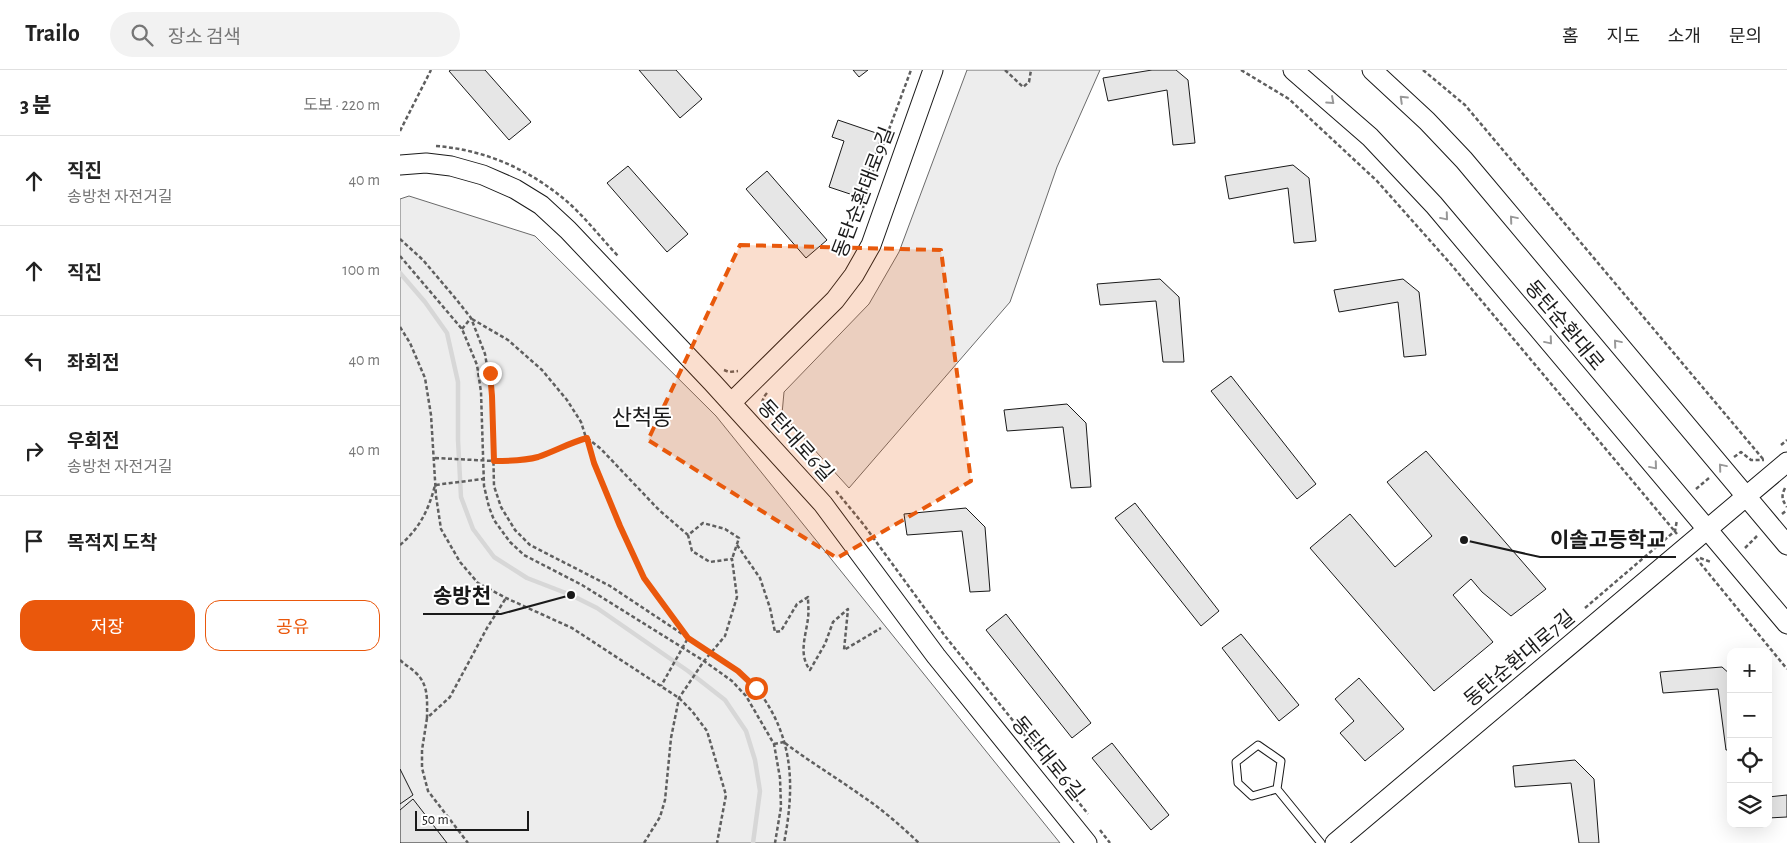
<!DOCTYPE html>
<html lang="ko">
<meta charset="utf-8">
<style>
:root{--surface:#fff;--page:#f2f2f2;--text:#222;--muted:#767676;--line:#e0e0e0;--accent:#ea580c}
body{margin:0;font-family:"Alegreya Sans","Noto Sans KR",sans-serif;background:var(--page);color:var(--text)}
.controls{position:absolute;right:15px;bottom:15px;display:grid;overflow:hidden;border-radius:10px;box-shadow:0 5px 20px #0002}
.controls button{width:45px;height:45px;display:grid;place-items:center;padding:0;border:0;border-bottom:1px solid var(--line);background:var(--surface);color:var(--text);font:25px sans-serif}
.scale{position:absolute;left:15px;bottom:12px;width:114px;box-sizing:border-box;padding-left:5px;border:2px solid #1a1a1a;border-top:0;font-size:14px;line-height:18px;white-space:nowrap;color:#1a1a1a;-webkit-text-stroke:4px #fff;paint-order:stroke}
.stop{position:absolute;width:15px;height:15px;margin:-11px;border:4px solid #ea580c;border-radius:50%;background:#fff}
.stop.end{background:#ea580c;border-color:#fff;box-shadow:0 1px 5px #0008}
.list{margin:0;padding:0;list-style:none}
h2{display:flex;justify-content:space-between;align-items:center;height:65px;margin:0;padding:0 20px;font-size:21px}
h2 small{font-size:16px;font-weight:400;color:var(--muted)}
.list li{display:grid;grid-template-columns:32px 1fr auto;gap:15px;align-items:center;box-sizing:border-box;height:90px;padding:0 20px;border-top:1px solid var(--line)}
.list b{display:block;font-size:19px;white-space:nowrap}
.list p{margin:0;font-size:16px;white-space:nowrap;color:var(--muted)}
.list em{font-size:16px;font-style:normal;color:var(--muted)}
.actions{display:flex;gap:10px;padding:15px 20px}
.actions a{flex:1;padding:11px 0;border:1px solid var(--accent);border-radius:15px;text-align:center;font-size:18px;color:var(--accent)}
.actions .main{background:var(--accent);color:#fff}
.icon{flex:none;width:28px;height:28px;fill:none;stroke:currentColor;stroke-width:2;stroke-linecap:round;stroke-linejoin:round}
.map{position:relative;flex:none;width:1387px;height:773px;overflow:hidden}
header{display:flex;align-items:center;gap:30px;box-sizing:border-box;height:70px;padding:0 25px;background:var(--surface);border-bottom:1px solid var(--line)}
header strong{font-size:24px}
nav{display:flex;gap:28px;margin-inline-start:auto;font-size:18px}
.search{width:350px;height:45px;background:var(--page);display:flex;align-items:center;gap:12px;box-sizing:border-box;padding:0 18px;border-radius:28px;color:var(--muted);font-size:19px}
main{display:flex}
aside{flex:1;background:var(--surface)}
.map>svg:first-child{display:block}
.built{fill:#ededed;stroke:#6a6a6a}
.lines{fill:none;stroke-linecap:round;stroke-linejoin:round}
.stream{stroke:#d7d7d7;stroke-width:4.5}
.building{fill:#e6e6e6;stroke:#1a1a1a}
.lane-casing{stroke:#1a1a1a;stroke-width:9}
.secondary-casing{stroke:#1a1a1a;stroke-width:21}
.path{stroke:#5f5f5f;stroke-width:2.5;stroke-dasharray:4 2.5;stroke-linecap:butt}
.lane{stroke:#fff;stroke-width:7}
.secondary{stroke:#fff;stroke-width:19}
.oneway{stroke:#989898}
.route{stroke:#ea580c;stroke-width:6}
.marked{fill:#e8590c;fill-opacity:0.2;stroke:#e8590c;stroke-width:4;stroke-dasharray:10 6;stroke-linejoin:round}
.labels{text-anchor:middle;stroke-width:4;stroke-linejoin:round;paint-order:stroke}
.street-label{font-size:20px;fill:#1a1a1a;stroke:#fff}
.quarter-label{font-size:22px;fill:#1a1a1a;stroke:#fff}
.leader{fill:none;stroke:#1a1a1a;stroke-width:2}
.callout-dot{fill:#1a1a1a;stroke:#fff;stroke-width:2}
.callout-label{font-size:21px;text-anchor:middle;font-weight:bold;fill:#1a1a1a;stroke:#fff;stroke-width:4;stroke-linejoin:round;paint-order:stroke}
</style>
<header>
<strong>Trailo</strong>
<div class="search"><svg class="icon" aria-label="search" viewBox="0 0 24 24"><circle cx="10" cy="10" r="6"/><path d="M15 15l6 6"/></svg>장소 검색</div>
<nav><a>홈</a><a>지도</a><a>소개</a><a>문의</a></nav>
</header>
<main>
<aside>
<h2>3 분<small>도보 · 220 m</small></h2>
<ul class="list">
<li><svg class="icon" aria-label="ahead" viewBox="0 0 24 24"><path d="M12 20V5M6 11l6-6 6 6"/></svg><div><b>직진</b><p>송방천 자전거길</p></div><em>40 m</em></li>
<li><svg class="icon" aria-label="ahead" viewBox="0 0 24 24"><path d="M12 20V5M6 11l6-6 6 6"/></svg><div><b>직진</b></div><em>100 m</em></li>
<li><svg class="icon" aria-label="left" viewBox="0 0 24 24"><path d="M17 20v-9H6M10 6l-5 5 5 5"/></svg><div><b>좌회전</b></div><em>40 m</em></li>
<li><svg class="icon" aria-label="right" viewBox="0 0 24 24"><path d="M7 20v-9h11M14 6l5 5-5 5"/></svg><div><b>우회전</b><p>송방천 자전거길</p></div><em>40 m</em></li>
<li><svg class="icon" aria-label="arrive" viewBox="0 0 24 24"><path d="M6 21V4h12l-3 4 3 4H6"/></svg><div><b>목적지 도착</b></div></li>
</ul>
<div class="actions"><a class="main">저장</a><a>공유</a></div>
</aside>
<div class="map">
<svg width="1387" height="773" viewBox="0 0 1387 773">
<rect width="100%" height="100%" fill="#fff"/>
<!-- built -->
<path class="built" d="M567,0H700L657,97L610,232L449,418L382,344L384,322L469,234L499,182Z
M9,126L135,166L316,346L660,773H0V129Z"/>
<g class="lines">
<!-- stream -->
<path class="stream" d="M0,203L25,232L47,263L58,312V370L61,427L73,459L94,487L127,508L171,525L197,538L288,601L325,630L346,661L355,690L360,721L353,773"/>
</g>
<!-- building -->
<path class="building" d="M51,0H85L131,52L109,70L49,1Z
M239,0H276L302,29L280,48Z
M453,0H468L459,7Z
M752,0H776L788,10L795,73L773,75L767,20L708,31L703,8Z
M438,50L482,65L459,127L429,117L444,71L432,67Z
M893,95L909,108L916,171L894,173L888,118L829,129L825,106Z
M228,96L288,164L267,182L207,113Z
M367,101L427,170L406,188L346,119Z
M760,209L779,227L784,292H763L756,231L700,235L697,214Z
M1003,209L1019,222L1026,285L1004,287L998,232L939,242L934,220Z
M831,306L916,414L897,429L811,321Z
M667,334L686,353L691,417L671,418L663,357L607,361L604,340Z
M1026,381L1146,519L1111,546L1082,522L1071,509L1053,525L1093,572L1034,621L910,478L950,444L995,497L1032,466L987,412Z
M735,433L819,541L801,556L715,448Z
M566,438L585,457L590,521L570,522L562,461L507,465L504,444Z
M606,544L691,653L672,668L586,560Z
M841,564L899,635L879,651L822,578Z
M1322,597L1331,605V680H1326L1318,619L1263,623L1260,602Z
M959,608L1004,659L965,691L940,663L954,651L935,629Z
M712,673L769,745L751,760L692,688Z
M1175,690L1194,709L1199,773H1179L1171,713L1115,717L1113,696Z
M0,699L13,725L0,734Z
M1387,725V747L1368,748V727Z
M13,729L47,773H0V740Z"/>
<g class="lines">
<defs>
<path id="lane" d="M877,719L852,726L838,713L836,692L858,675L881,691L877,719L921,773"/>
<path id="secondary" d="M893,0L970,67L1034,135L1387,554
M972,0L1027,51L1064,90L1387,475
M0,95L26,93L51,96L83,105L115,119L141,135L168,160L312,312L423,434L536,586L687,773
M331,333L435,230L454,205L471,175L533,0
M935,773L1387,392"/>
</defs>
<!-- lane casing -->
<use href="#lane" class="lane-casing"/>
<!-- secondary casing -->
<use href="#secondary" class="secondary-casing"/>
<!-- path -->
<path class="path" d="M605,0L623,17L629,12L631,0
M841,0L889,29L977,111L1049,192L1277,464
M1023,0L1065,35L1363,389
M0,61L31,0
M36,76C87,80 133,101 171,135C188,151 202,169 218,186
M462,146L465,124L511,0
M0,169L23,190L56,229L71,248L85,284L92,326L94,416L101,437L115,460L130,475L210,516L338,601C344,607 352,612 357,619C394,667 395,716 384,773
M0,186L62,259L77,295L81,322L84,416L89,437L94,450L110,472L124,485L182,515L304,591L332,611L346,626L374,674L380,708L381,737L375,773
M72,249L108,270L142,300L167,330L181,352L194,393L219,456L244,508L288,568L261,616
M0,257L10,273L25,308L31,345L36,426L41,459L60,492L78,513L106,528L172,558L279,628L292,641L307,661L326,725L317,773
M62,259L71,248
M324,300L329,302L338,301
M367,323C360,331 361,338 367,345
M1381,375L1387,370
M1334,387L1341,382L1351,390H1364
M35,388L94,391L117,390L137,387L170,373L187,368L201,379L259,440L288,465
M1385,418C1381,426 1382,430 1387,437
M1296,419L1309,408
M436,421L464,455L545,566L688,744
M1382,444L1387,440
M0,475C20,458 29,439 35,415L83,409
M337,475L360,508L370,538L375,562L381,561L397,534L408,527C408,534 409,541 408,548C406,566 398,584 410,600L425,574L433,552L448,539L444,580L481,558
M1345,478L1357,466
M1296,488L1387,599
M1300,488L1311,492
M1185,538L1275,461L1277,450
M0,590C5,595 11,598 16,603C29,615 27,631 27,648L50,627L87,558L106,528
M27,648L22,680V698L28,721L68,773
M385,673C410,692 437,708 462,726C483,740 501,756 519,773
M374,674L384,672
M700,760L710,773
M244,773L260,747L265,730L271,668L279,628L304,591L325,566L337,527L332,489L310,492L292,481L288,465L303,453L325,459L339,468L332,489"/>
<!-- lane -->
<use href="#lane" class="lane"/>
<!-- secondary -->
<use href="#secondary" class="secondary"/>
</g>
<!-- one-way arrows -->
<defs><path id="oneway-chevron" d="M-2-3.5L2.5 0L-2 3.5" fill="none" stroke-width="1.6" stroke-linecap="round" stroke-linejoin="round" transform="scale(1.25)"/></defs>
<g class="oneway">
<use href="#oneway-chevron" transform="translate(1003 29) rotate(-136)"/>
<use href="#oneway-chevron" transform="translate(931 31) rotate(42)"/>
<use href="#oneway-chevron" transform="translate(1045 147) rotate(50)"/>
<use href="#oneway-chevron" transform="translate(1113 149) rotate(-130)"/>
<use href="#oneway-chevron" transform="translate(1149 271) rotate(50)"/>
<use href="#oneway-chevron" transform="translate(1217 273) rotate(-130)"/>
<use href="#oneway-chevron" transform="translate(1254 396) rotate(50)"/>
<use href="#oneway-chevron" transform="translate(1322 397) rotate(-130)"/>
</g>
<g class="lines">
<!-- route -->
<path class="route" d="M90,303L92,326L94,391C108,391 124,391 138,387C155,381 169,373 187,368L194,393L220,456L244,508L288,568L338,601L356,618"/>
</g>
<!-- marked area -->
<path class="marked" d="M340,175L541,180L571,411L437,488L248,370Z"/>
<g class="labels">
<!-- street labels -->
<g class="street-label">
<text transform="translate(463 122) rotate(-69)" y="7">동탄순환대로9길</text>
<text transform="translate(1165 255) rotate(50)" y="7">동탄순환대로</text>
<text transform="translate(396 370) rotate(48)" y="7">동탄대로6길</text>
<text transform="translate(1119 588) rotate(-40)" y="7">동탄순환대로7길</text>
<text transform="translate(648 688) rotate(51)" y="7">동탄대로6길</text>
</g>
<!-- quarter labels -->
<g class="quarter-label">
<text x="242" y="355">산척동</text>
</g>
</g>
<!-- callouts -->
<path class="leader" d="M1064 470L1140 487H1276M171 525L101 544H23"/>
<g class="callout-dot">
<circle cx="1064" cy="470" r="5"/>
<circle cx="171" cy="525" r="5"/>
</g>
<g class="callout-label">
<text x="1208" y="477">이솔고등학교</text>
<text x="62" y="533">송방천</text>
</g>
</svg>
<div class="controls">
<button>+</button>
<button>−</button>
<button><svg class="icon" aria-label="locate" viewBox="0 0 24 24"><circle cx="12" cy="12" r="6"/><path d="M12 2v4M12 18v4M2 12h4M18 12h4"/></svg></button>
<button><svg class="icon" aria-label="layers" viewBox="0 0 24 24"><path d="M12 4l9 5-9 5-9-5zM3 14l9 5 9-5"/></svg></button>
</div>
<div class="scale">50 m</div>
<div class="stop" style="left:356px;top:618px"></div>
<div class="stop end" style="left:90px;top:303px"></div>
</div>
</main>
